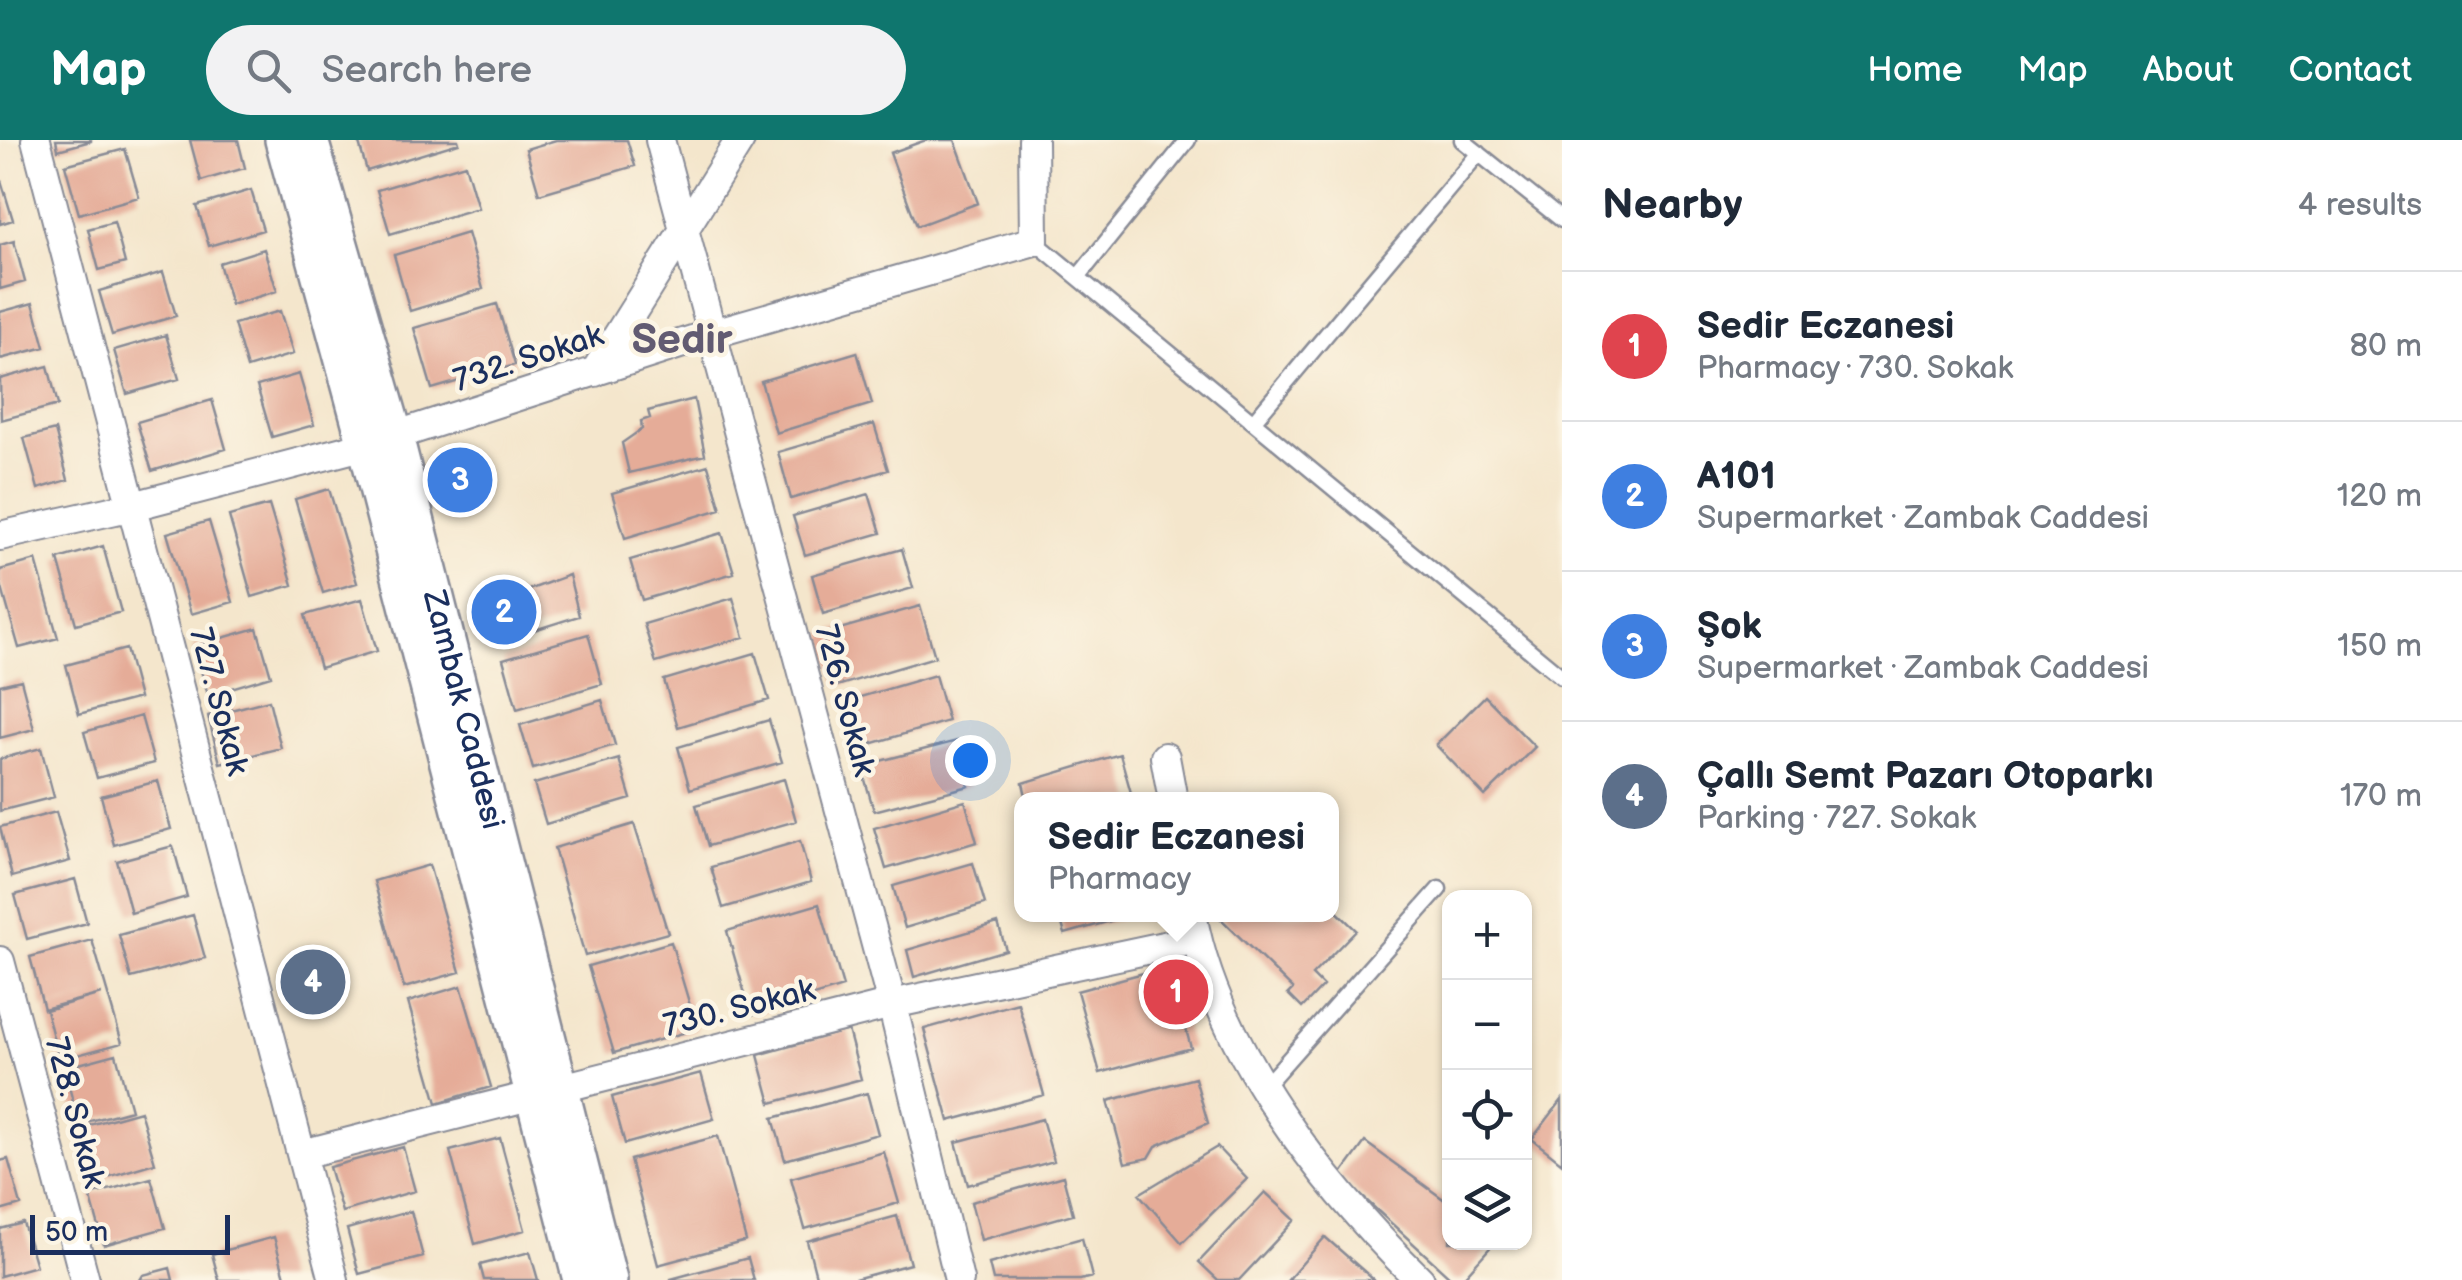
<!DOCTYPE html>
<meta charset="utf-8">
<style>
:root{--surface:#fff;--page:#f2f2f3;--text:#1f2937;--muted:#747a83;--line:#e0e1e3;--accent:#0f766e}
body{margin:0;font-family:"Balsamiq Sans",sans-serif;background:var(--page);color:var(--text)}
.controls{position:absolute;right:30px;bottom:30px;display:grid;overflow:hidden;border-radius:20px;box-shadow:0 2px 8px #0004}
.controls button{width:90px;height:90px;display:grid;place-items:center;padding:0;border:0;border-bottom:2px solid var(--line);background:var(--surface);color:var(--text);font:50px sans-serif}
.scale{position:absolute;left:30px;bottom:25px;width:200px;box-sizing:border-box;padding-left:10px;border:5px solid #1b2f5e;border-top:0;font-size:28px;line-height:35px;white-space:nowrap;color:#1b2f5e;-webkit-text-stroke:8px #fcf5e5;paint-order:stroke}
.you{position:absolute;left:970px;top:620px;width:35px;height:35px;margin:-25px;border:8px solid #fff;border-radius:50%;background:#1a73e8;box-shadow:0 0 0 15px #1a73e833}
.badge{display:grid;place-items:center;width:65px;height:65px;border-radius:50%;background:var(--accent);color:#fff;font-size:32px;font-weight:700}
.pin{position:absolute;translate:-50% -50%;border:5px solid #fff;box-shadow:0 2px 10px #0006}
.popup{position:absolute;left:1014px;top:652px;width:325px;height:130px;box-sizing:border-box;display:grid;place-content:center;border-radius:20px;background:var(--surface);filter:drop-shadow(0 2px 8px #0005);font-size:32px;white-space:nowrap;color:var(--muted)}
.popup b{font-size:38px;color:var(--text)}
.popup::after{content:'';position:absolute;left:50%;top:100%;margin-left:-20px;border:20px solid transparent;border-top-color:var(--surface)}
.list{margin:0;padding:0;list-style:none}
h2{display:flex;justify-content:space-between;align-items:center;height:130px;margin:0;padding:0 40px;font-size:42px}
h2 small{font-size:32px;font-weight:400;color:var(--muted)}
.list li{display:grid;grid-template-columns:65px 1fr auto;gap:30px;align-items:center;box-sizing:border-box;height:150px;padding:0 40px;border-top:2px solid var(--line)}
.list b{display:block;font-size:38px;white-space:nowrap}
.list p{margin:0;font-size:32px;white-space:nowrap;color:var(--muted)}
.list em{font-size:32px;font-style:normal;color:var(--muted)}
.icon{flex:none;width:55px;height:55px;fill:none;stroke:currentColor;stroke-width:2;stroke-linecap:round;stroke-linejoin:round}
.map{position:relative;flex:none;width:1562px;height:1140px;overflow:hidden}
header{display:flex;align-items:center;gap:60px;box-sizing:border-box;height:140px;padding:0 50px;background:var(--accent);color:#fff}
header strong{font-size:48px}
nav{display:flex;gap:55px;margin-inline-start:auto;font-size:35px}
.search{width:700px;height:90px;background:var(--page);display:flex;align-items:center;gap:25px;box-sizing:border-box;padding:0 35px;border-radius:55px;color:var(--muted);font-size:38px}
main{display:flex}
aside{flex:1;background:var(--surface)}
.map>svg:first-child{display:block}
.building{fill:#e5ac98}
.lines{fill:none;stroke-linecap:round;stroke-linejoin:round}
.service-casing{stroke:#888a95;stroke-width:19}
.minor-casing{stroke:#888a95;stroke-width:32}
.tertiary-casing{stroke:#888a95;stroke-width:40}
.service{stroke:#fff;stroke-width:14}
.minor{stroke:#fff;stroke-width:28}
.tertiary{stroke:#fff;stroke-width:35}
.labels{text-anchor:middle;stroke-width:9;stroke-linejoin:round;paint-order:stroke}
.street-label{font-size:32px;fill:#1b2f5e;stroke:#fcf5e5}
.district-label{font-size:42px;font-weight:bold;fill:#625b72;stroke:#fcf5e5}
</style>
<header>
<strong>Map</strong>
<div class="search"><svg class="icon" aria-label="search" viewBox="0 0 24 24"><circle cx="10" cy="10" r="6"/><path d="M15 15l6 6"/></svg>Search here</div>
<nav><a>Home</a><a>Map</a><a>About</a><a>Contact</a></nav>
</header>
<main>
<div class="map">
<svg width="1562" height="1140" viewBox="0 0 1562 1140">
<rect width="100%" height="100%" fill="#fcf5e5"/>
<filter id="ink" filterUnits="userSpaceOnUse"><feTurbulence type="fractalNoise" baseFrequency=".01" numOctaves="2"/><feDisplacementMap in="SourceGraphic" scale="20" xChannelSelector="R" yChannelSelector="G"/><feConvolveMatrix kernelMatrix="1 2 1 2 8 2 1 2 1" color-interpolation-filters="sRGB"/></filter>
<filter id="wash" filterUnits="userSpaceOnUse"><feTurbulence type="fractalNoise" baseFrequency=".0048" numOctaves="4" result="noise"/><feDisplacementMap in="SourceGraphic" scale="40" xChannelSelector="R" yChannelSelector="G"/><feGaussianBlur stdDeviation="2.25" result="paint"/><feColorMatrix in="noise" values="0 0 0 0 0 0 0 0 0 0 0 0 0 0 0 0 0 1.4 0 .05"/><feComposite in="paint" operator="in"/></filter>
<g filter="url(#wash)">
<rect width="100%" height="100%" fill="#f4e6cc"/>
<g id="blocks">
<!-- building -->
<path class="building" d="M56,0H91V1L58,10Z
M190,0H238L245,28L201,41Z
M358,0H458L459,3L367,31Z
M556,0H627L635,26L539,54L526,9Z
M926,0H955L978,63L917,86L890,13Z
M125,9L139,57L79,74L65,25Z
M465,24L478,68L390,94L377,50Z
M0,37L13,80L0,84Z
M251,50L263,90L209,106L197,66Z
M114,82L125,123L99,130L88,89Z
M467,93L483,149L410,171L394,115Z
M14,101L25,142L0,149V105Z
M264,109L277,151L231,165L219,123Z
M163,132L176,176L112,195L99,151Z
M33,163L45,207L0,219V172Z
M497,164L515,225L432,249L414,188Z
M280,171L293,214L247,228L234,184Z
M166,195L179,239L127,254L114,210Z
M857,212L872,264L776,293L761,241Z
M48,226L58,265L1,280L0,239Z
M299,234L314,285L272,297L257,246Z
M694,259L705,315L629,333L622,303L642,289L641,281L650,278L648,271Z
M212,260L226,309L152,331L137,282Z
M874,284L888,330L791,359L778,312Z
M55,290L68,340L38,349L24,298Z
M708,325L721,369L625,398L612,353Z
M329,349L357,443L323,453L295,359Z
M869,354L881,393L805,415L793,376Z
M269,365L293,445L252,457L229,376Z
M209,381L233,462L191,474L167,393Z
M722,393L734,433L642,460L630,420Z
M103,406L121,472L76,484L58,419Z
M902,409L913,448L823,474L812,435Z
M36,420L58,498L19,508L0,441V430Z
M569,435L579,476L496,502L490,485L512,456Z
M733,458L744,497L656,523L644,484Z
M362,459L377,511L320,528L305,475Z
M920,466L935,517L837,546L822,494Z
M257,488L271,536L208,555L194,506Z
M588,494L602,544L517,569L503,519Z
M126,509L139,558L79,574L66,525Z
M755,513L769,560L678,587L664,540Z
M935,535L948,581L857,608L843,562Z
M21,540L34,589L0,598V545Z
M1485,556L1535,607L1485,656L1436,605Z
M269,560L281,608L220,623L208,576Z
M602,560L615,605L533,629L520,585Z
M141,576L154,623L97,638L84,592Z
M769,580L782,622L690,649L678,607Z
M957,601L969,646L874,671L861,626Z
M41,608L54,657L0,671V619Z
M1120,614L1133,660H1027L1023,643Z
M619,619L631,659L546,684L534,644Z
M784,639L796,681L708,706L696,665Z
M158,641L171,689L114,705L101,656Z
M965,661L977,702L886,729L874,688Z
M56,672L70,721L12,737L0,687Z
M634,684L668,793L585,816L554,708Z
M800,701L811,742L723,768L711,727Z
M173,706L187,757L131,773L117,721Z
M973,723L985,764L905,788L893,746Z
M429,725L460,832L404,848L374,741Z
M75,739L87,783L27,799L15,755Z
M819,764L843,847L751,875L727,791Z
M1331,766L1356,790L1312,835L1323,846L1302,868L1288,854L1293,849L1220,778L1223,774H1331Z
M1059,774H1128V776L1065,794Z
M193,775L205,818L131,838L119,795Z
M998,783L1006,810L914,837L907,810Z
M92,800L122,903L59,920L46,870L101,854L44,869L30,817Z
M671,802L697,889L614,913L588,826Z
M1169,826L1191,908L1100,933L1077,851Z
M461,846L491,947L437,963L408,862Z
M1018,863L1044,955L949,981L924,889Z
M848,890L861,939L771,963L758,915Z
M116,914L131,970L79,984L64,928Z
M701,933L714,979L625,1004L612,957Z
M1195,938L1208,983L1156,1006L1149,1018L1125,1023L1108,961Z
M867,953L878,994L785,1020L773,978Z
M1562,960V1023L1532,999Z
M140,971L155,1023L91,1042L75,989Z
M1042,979L1054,1021L968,1045L956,1002Z
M718,996L746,1101L658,1125L630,1020Z
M500,998L525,1090L475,1104L450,1011Z
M1365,1002L1450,1064V1102H1495L1461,1140H1453L1340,1036Z
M403,1007L415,1051L342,1072L329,1027Z
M1217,1007L1247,1039L1182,1103L1139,1054Z
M884,1012L899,1063L805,1089L791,1038Z
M8,1019L21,1065L0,1071V1021Z
M1063,1036L1073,1074L981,1100L971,1062Z
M151,1038L165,1088L104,1105L90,1055Z
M1265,1052L1295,1080L1239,1140H1218L1199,1122Z
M411,1071L423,1117L359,1134L347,1089Z
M897,1076L910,1124L851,1140H817L807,1101Z
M23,1083L36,1126L0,1136V1089Z
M274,1097L286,1140H219L212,1114Z
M1325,1097L1374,1140H1288Z
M1082,1098L1092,1137L1080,1140H993L989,1124Z
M530,1112L538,1140H484L480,1125Z
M748,1118L754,1140H671V1139Z
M170,1128L173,1140H140L143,1135Z"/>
</g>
</g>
<g filter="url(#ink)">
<use href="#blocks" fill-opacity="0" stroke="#888a95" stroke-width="2.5"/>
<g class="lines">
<defs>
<path id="service" d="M1462,0L1562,80
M1034,101L1562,537
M1078,137L1188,0
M1253,282L1479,13
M1265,946L1439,749"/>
<path id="minor" d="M36,0L334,1140
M660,0L892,864L959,1140
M595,232L740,0
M0,396L133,366L366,305L711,194L1034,101L1033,0
M1165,617L1173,660
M1192,774C1216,909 1325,1047 1420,1140
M0,821L85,1140
M302,1014L892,864L1197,799"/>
<g id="tertiary">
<path d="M283,0L366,305L581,1140"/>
<path id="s1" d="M310,0L395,296L609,1140"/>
</g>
</defs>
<!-- service casing -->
<use href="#service" class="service-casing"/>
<!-- minor casing -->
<use href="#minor" class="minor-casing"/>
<!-- tertiary casing -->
<use href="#tertiary" class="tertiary-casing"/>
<!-- service -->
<use href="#service" class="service"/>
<!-- minor -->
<use href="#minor" class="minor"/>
<!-- tertiary -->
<use href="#tertiary" class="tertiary"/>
</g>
</g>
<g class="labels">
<!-- street labels -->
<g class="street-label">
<text transform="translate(528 217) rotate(-18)" y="11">732. Sokak</text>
<text transform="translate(846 560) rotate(75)" y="11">726. Sokak</text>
<text transform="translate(220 561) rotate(75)" y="11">727. Sokak</text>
<text dy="11" stroke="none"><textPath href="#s1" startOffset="590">Zambak Caddesi</textPath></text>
<text transform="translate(739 867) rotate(-14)" y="11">730. Sokak</text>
<text transform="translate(76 972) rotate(75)" y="11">728. Sokak</text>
</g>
<!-- district labels -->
<g class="district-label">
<text x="682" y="213">Sedir</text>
</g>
</g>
</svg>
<div class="controls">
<button>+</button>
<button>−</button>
<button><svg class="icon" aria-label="locate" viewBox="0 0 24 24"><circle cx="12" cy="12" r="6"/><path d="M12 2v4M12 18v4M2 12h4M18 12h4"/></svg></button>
<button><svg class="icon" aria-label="layers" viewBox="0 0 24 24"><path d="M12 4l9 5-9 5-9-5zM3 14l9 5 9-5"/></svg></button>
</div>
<div class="scale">50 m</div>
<div class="you"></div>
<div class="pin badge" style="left:1176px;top:852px;background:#e0444e">1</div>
<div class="popup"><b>Sedir Eczanesi</b>Pharmacy</div>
<div class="pin badge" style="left:504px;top:472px;background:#3f7fe0">2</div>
<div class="pin badge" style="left:460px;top:340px;background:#3f7fe0">3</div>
<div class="pin badge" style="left:313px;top:842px;background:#5c6f8a">4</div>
</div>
<aside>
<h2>Nearby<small>4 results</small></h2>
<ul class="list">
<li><span class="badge" style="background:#e0444e">1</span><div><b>Sedir Eczanesi</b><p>Pharmacy · 730. Sokak</p></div><em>80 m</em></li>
<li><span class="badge" style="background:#3f7fe0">2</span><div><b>A101</b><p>Supermarket · Zambak Caddesi</p></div><em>120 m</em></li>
<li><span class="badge" style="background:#3f7fe0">3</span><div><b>Şok</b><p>Supermarket · Zambak Caddesi</p></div><em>150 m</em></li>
<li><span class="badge" style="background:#5c6f8a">4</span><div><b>Çallı Semt Pazarı Otoparkı</b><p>Parking · 727. Sokak</p></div><em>170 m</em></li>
</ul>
</aside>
</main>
